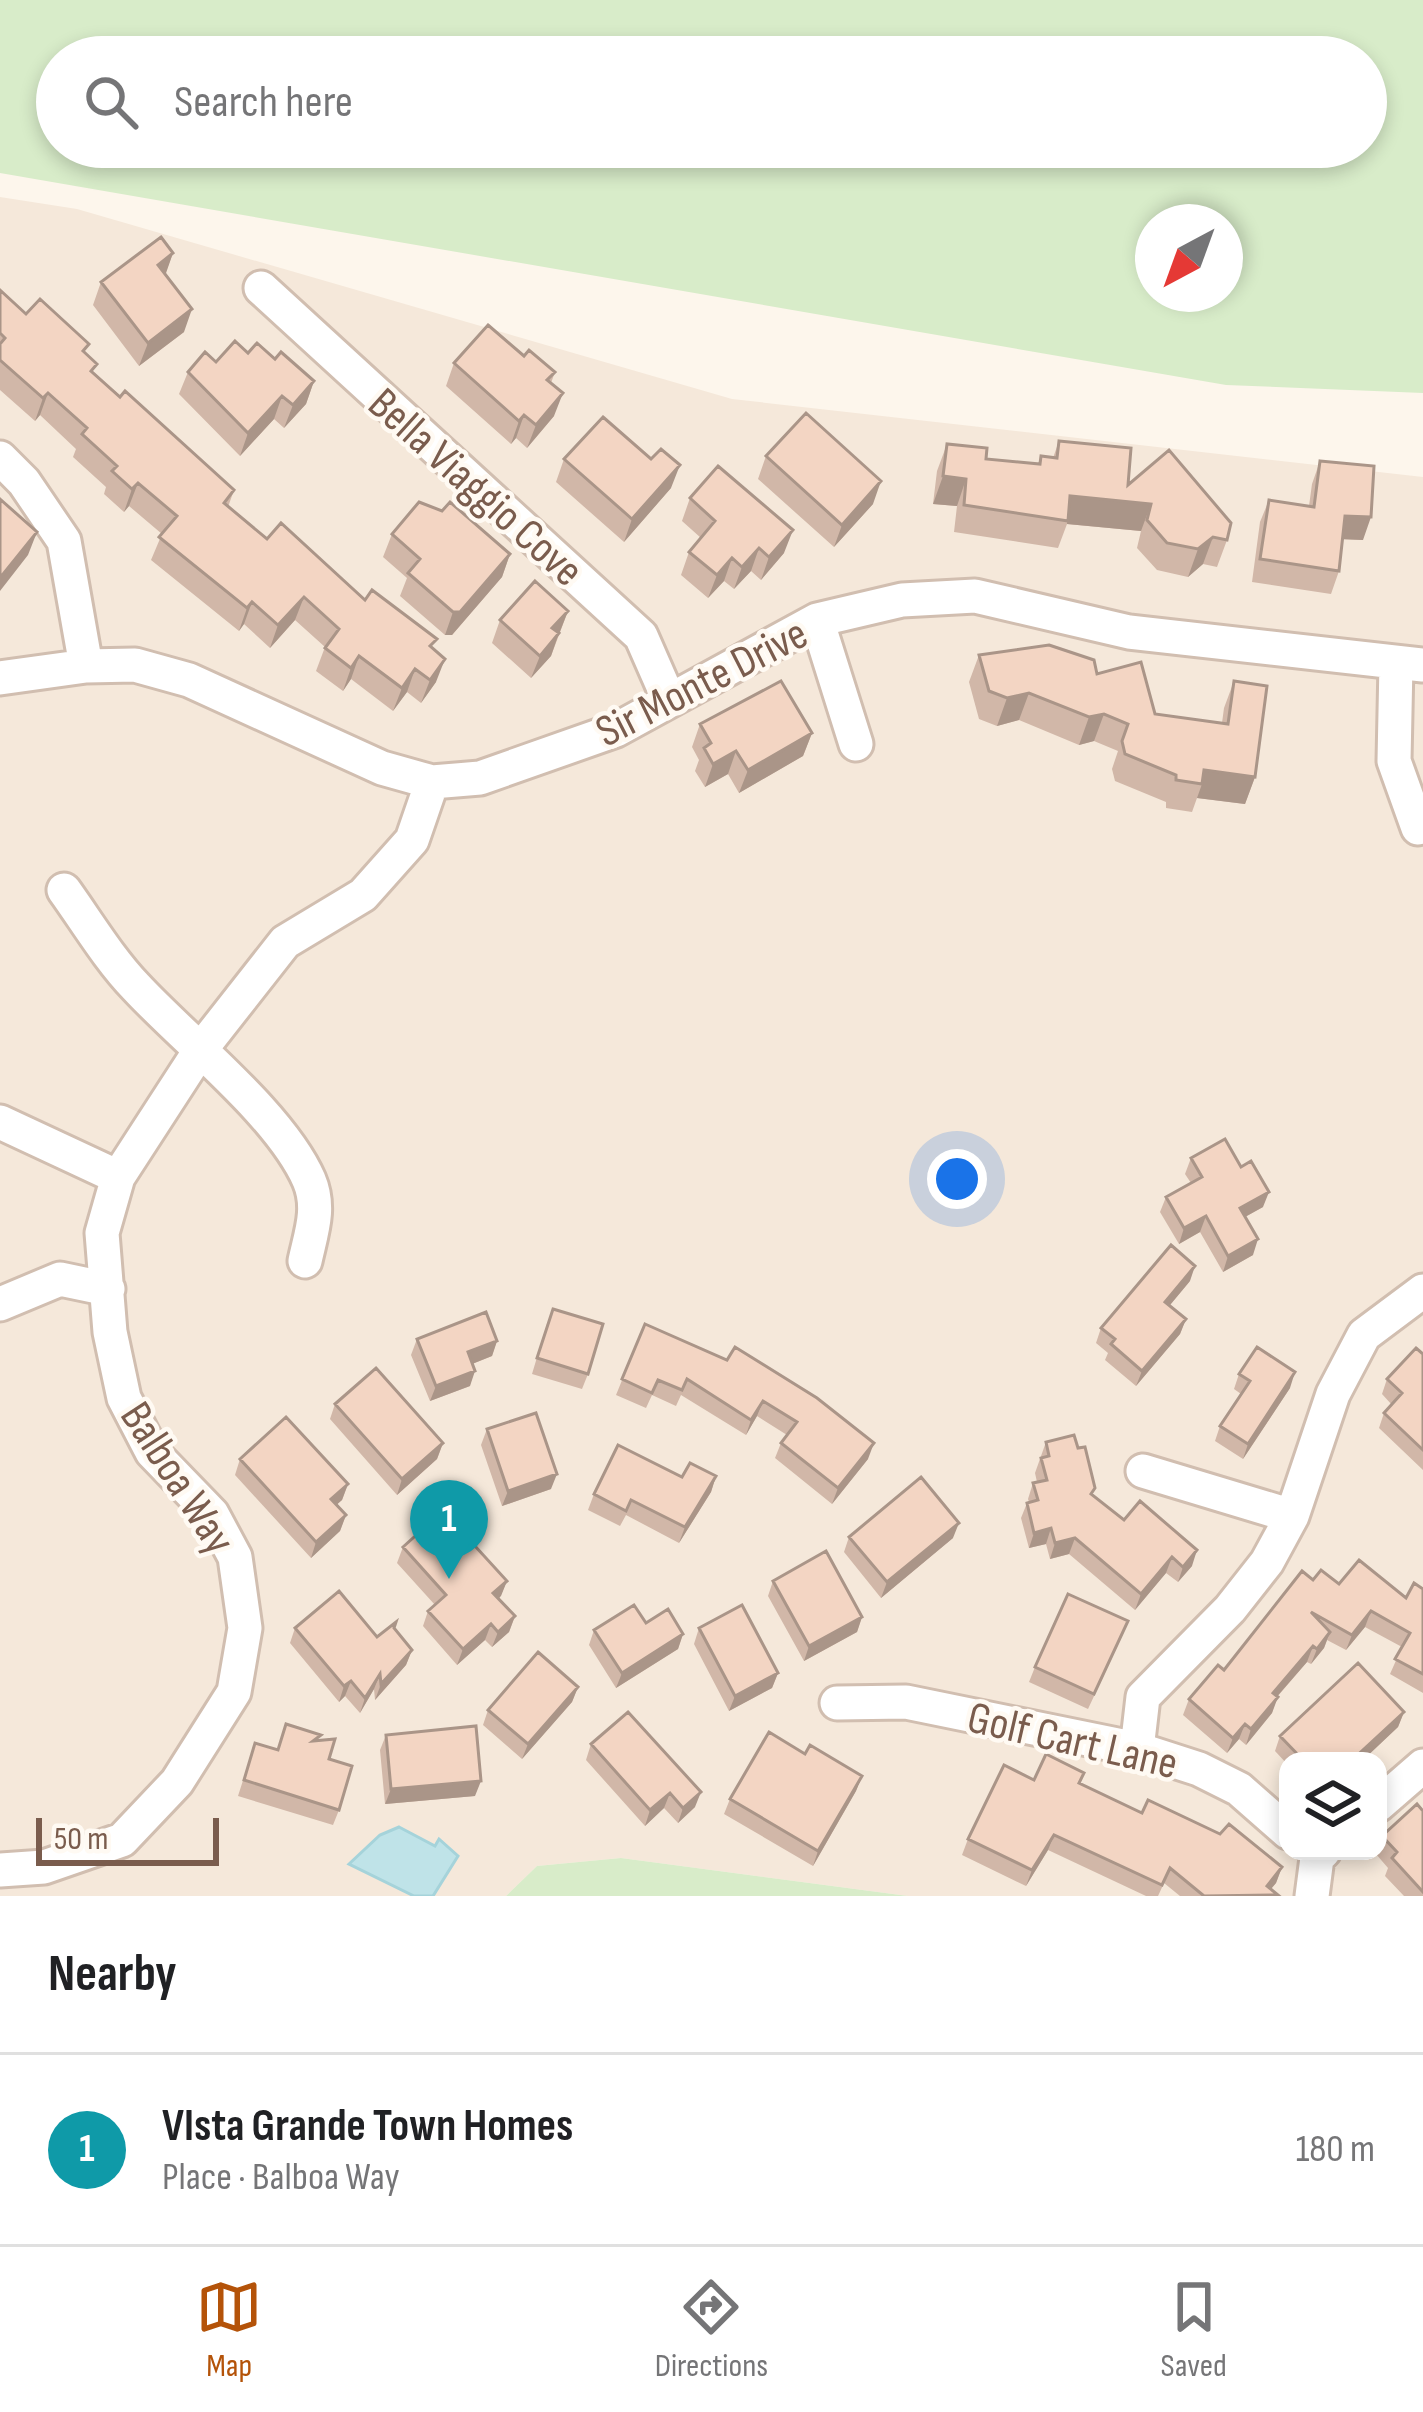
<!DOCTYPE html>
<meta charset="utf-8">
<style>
:root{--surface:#fff;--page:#f2f2f2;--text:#202124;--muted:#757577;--line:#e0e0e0;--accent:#b45309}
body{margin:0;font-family:"Sofia Sans Condensed",sans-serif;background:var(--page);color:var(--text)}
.controls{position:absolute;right:36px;bottom:36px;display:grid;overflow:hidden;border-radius:24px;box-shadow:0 6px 18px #0003}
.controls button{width:108px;height:108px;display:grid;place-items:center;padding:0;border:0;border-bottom:3px solid var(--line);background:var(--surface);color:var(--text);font:60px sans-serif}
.compass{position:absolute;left:1135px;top:204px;width:108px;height:108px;border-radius:50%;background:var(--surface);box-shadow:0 6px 18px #0003;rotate:221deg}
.scale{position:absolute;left:36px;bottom:30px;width:183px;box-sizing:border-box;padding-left:12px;border:6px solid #7a5c4d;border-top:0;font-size:33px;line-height:42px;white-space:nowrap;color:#7a5c4d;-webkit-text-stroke:9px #fffaf3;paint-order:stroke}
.you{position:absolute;left:957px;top:1179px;width:42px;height:42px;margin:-30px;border:9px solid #fff;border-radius:50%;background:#1a73e8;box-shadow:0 0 0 18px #1a73e833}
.badge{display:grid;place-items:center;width:78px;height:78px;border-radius:50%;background:var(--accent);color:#fff;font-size:39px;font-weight:700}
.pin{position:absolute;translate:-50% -99px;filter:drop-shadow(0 3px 6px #0008)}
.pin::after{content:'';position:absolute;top:63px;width:42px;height:36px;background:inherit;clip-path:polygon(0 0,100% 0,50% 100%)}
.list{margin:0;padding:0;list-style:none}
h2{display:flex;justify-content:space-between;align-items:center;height:156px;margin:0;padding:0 48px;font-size:51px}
h2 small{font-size:39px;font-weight:400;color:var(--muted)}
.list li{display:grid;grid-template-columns:78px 1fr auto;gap:36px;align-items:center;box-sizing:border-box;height:192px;padding:0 48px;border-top:3px solid var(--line)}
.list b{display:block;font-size:45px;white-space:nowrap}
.list p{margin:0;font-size:39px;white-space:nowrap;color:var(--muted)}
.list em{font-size:39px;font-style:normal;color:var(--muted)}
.icon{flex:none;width:66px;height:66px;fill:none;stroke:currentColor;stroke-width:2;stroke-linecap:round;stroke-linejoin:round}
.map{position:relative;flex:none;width:1423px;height:1896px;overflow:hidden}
.search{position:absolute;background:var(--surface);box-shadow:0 6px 18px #0003;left:36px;right:36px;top:36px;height:132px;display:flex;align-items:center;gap:30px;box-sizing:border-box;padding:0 42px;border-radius:66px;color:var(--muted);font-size:45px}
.sheet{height:348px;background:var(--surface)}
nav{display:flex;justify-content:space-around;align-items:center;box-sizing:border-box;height:168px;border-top:3px solid var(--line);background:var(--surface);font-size:33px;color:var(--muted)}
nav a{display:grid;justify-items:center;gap:6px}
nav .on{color:var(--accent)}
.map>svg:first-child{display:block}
.residential{fill:#f5e8da;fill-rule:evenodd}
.green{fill:#d8ecc9;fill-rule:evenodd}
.water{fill:#bfe3e8;stroke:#a5d3da;stroke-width:3}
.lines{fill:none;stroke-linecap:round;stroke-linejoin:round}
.minor-casing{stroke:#d1beb0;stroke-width:39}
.minor{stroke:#fff;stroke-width:33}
.wall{fill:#d1b7a8}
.shaded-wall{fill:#aa9588}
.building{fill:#f3d5c3;stroke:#aa9588;stroke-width:3}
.labels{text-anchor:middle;stroke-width:9;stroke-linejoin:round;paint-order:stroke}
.street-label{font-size:45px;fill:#7a5c4d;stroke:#fffaf3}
</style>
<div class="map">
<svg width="1423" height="1896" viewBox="0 0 1423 1896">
<rect width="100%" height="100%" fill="#fdf6ec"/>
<!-- residential -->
<path class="residential" d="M0,197L77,209L732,399L1423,477V1896H908L621,1858L537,1866L506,1896H0ZM1288,1761H1378V1851H1288Z"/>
<!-- green -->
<path class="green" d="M0,0H1423V393L1226,385L0,173ZM57,57H1366V147H57ZM1153,222H1225V294H1153Z
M621,1858L908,1896H506L537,1866Z"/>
<!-- water -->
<path class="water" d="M399,1827L435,1846L439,1839L458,1856L433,1896H414L349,1864L380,1835Z"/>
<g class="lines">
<defs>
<path id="minor" d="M261,288L641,636L669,700
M0,458L24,482L64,541L86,666
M817,620L856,744
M1396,663L1394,761L1418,828
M0,678L86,666L135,665L189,680L382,768L432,782L480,778L616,730L817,620L902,600L975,596L1129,632L1423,665
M64,890C87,922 109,959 136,987C186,1041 280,1114 309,1180C321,1208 311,1233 305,1261
M0,1122L118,1177
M0,1304L60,1279L108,1289
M1143,1471L1292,1516
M837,1703L906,1702L1137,1749L1199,1769L1239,1789L1288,1832
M1137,1749L1143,1697L1230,1609L1267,1562L1292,1516L1333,1394L1364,1335L1423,1291
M1378,1805L1423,1766
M0,1870L44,1867L122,1840L177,1782L234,1692L245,1628L235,1557L212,1514L152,1452L124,1398L110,1332L102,1233L118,1177L201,1049L285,942L363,895L412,840L432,782
M1312,1896L1317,1858L1324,1851"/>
</defs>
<!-- minor casing -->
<use href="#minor" class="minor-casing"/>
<!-- minor -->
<use href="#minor" class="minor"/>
</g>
<!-- wall -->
<path class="wall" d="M173,253L165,274L184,332L139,366L93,305L101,282Z
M0,290L26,314L86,354L93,373L234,490L228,507L267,539L365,600L433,649L436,682L421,703L407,692L393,711L351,679L343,691L316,671L325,647L295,620L270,648L244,624L239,631L151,560L162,534L129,506L124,512L104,494L106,487L73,457L76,449L40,415L35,421L0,390Z
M248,353L275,359L314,381L306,404L284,428L274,419L240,456L179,394L188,372Z
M524,356L555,372L551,383L554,416L527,448L516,438L511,444L446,386L454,363Z
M1059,441L1128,485L1227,540L1217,567L1203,564L1188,577L1157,570L1137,548L1141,531L1067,524L1058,548L954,532L957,506L933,504L937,471L947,444L986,459L1038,464L1041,456L1053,458Z
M766,456L873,504L834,547L758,479Z
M564,459L671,488L624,542L556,482Z
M1320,461L1363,540L1343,539L1339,571L1331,594L1252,582L1260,522L1269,500L1309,506L1312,484Z
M690,498L784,553L761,580L751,571L734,589L724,581L708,598L681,575L689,552L701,538L682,521Z
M392,534L510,554L502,577L452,635H445L400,596L407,578L383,557Z
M568,611L551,656L531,678L492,643L500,620Z
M979,655L1097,674L1155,714L1222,723L1224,708L1234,681L1255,777L1245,804L1197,798L1192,812L1166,808V802L1115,781L1112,769L1118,751L1094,741L1079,745L1019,720L997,726L979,719L969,682Z
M700,724L812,733L803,756L739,793L728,774L705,787L695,771L699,760L692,747Z
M1191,1158L1263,1207L1245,1217L1253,1255L1223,1272L1200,1232L1179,1244L1160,1212L1166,1197L1191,1183L1185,1174Z
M1190,1281L1170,1305L1186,1319L1180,1334L1136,1386L1105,1360L1108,1353L1096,1343L1101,1328Z
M547,1324L588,1374L582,1389L532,1374Z
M645,1324L868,1459L832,1504L775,1458L781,1443L787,1435L757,1416L746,1435L681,1395L676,1406L652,1395L646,1408L616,1395Z
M417,1339L497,1341L492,1356L472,1364L470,1386L430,1401L411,1355Z
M1423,1354V1470L1379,1428L1384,1413L1392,1405L1382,1394L1387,1379Z
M1239,1374L1290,1388L1243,1459L1215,1441L1220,1426L1241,1394L1234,1389Z
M335,1404L443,1443L437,1459L397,1495L330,1419Z
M487,1429L551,1489L502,1506L481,1445Z
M1046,1442L1093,1495L1124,1520L1192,1566L1178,1582L1166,1573L1135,1610L1069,1554L1050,1559L1046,1544L1029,1548L1021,1518L1027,1503L1029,1502L1028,1499L1033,1483L1037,1482L1035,1473Z
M240,1459L348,1484L342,1500L336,1505L346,1515L340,1531L311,1558L235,1475Z
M716,1476L711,1492L679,1543L626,1515L620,1526L588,1510L594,1494L682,1477Z
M849,1537L953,1538L881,1598L844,1552Z
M403,1547L507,1581L499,1599L515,1616L509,1632L492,1647L485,1640L457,1665L423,1626L428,1611L435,1605L397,1563Z
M1313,1580L1406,1598L1423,1589V1693L1390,1674L1402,1647L1365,1627L1346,1650L1327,1640L1324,1648L1311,1664L1307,1662L1277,1697L1272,1713L1246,1745L1239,1739L1227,1753L1183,1715L1189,1699L1224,1670Z
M773,1581L862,1617L857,1632L804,1661L768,1596Z
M646,1623L683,1634L678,1649L616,1688L589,1645L594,1630Z
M295,1628L377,1637L394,1628L412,1650L406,1665L375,1700L374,1689L360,1713L345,1696L339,1702L290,1643Z
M699,1628L778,1673L772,1688L729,1711L694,1644Z
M1122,1636L1088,1709L1029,1682L1035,1667Z
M578,1687L572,1702L522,1759L483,1725L488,1710Z
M1404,1712L1398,1727L1362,1761H1288V1765L1275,1751L1280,1736Z
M386,1735L475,1796L385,1804L380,1750Z
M319,1741L329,1759L339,1810L333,1825L238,1796L255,1743L277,1750Z
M591,1744L695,1807L678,1823L664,1808L645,1826L586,1760Z
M805,1754L862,1776L856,1791L813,1866L724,1814L730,1799Z
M1084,1773L1080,1784L1142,1813L1282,1867L1276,1883L1271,1889L1277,1896H1180L1164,1883L1158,1896H1146L1048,1850L1026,1886L962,1855L968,1839L1034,1780Z
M1423,1811V1896H1404L1385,1876L1388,1868L1376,1854L1382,1836Z"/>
<!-- shaded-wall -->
<path class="shaded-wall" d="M173,253L165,276L158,265Z
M192,309L184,332L139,366L148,343Z
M314,381L306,404L284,428L293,405Z
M48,393L40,415L35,421L43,398Z
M563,393L554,416L527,448L536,425Z
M282,396L274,419L240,456L248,433Z
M524,415L516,438L511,444L519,421Z
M680,465L671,488L624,542L632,519Z
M943,476L966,479L957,506L933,504Z
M881,481L873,504L834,547L842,525Z
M138,483L129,506L124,512L132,489Z
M1070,496L1151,504L1141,531L1067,524Z
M1345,516L1371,517L1363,540L1337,539Z
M793,530L784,553L761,580L769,557Z
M37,532L28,555L0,591V578Z
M1213,537L1203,564L1188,577L1198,549Z
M759,548L751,571L734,589L742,567Z
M510,554L502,577L452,635H445L453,612Z
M732,558L724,581L708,598L717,575Z
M304,597L295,620L270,648L278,625Z
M252,602L244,624L239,631L247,608Z
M568,611L559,634L552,628Z
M559,633L551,656L531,678L540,656Z
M359,656L351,679L343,691L351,668Z
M445,659L436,682L421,703L430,680Z
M415,669L407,692L393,711L402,688Z
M1029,693L1019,720L997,726L1007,698Z
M1104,714L1094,741L1079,745L1089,717Z
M812,733L803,756L739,793L748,770Z
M736,751L728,774L705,787L713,764Z
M1204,770L1255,777L1245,804L1197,798L1202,784Z
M1269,1192L1263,1207L1234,1223L1240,1208Z
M1206,1216L1200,1232L1179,1244L1184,1228Z
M1258,1239L1253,1255L1223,1272L1228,1256Z
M1195,1266L1190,1281L1160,1317L1165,1302Z
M1186,1319L1180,1334L1136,1386L1142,1371Z
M497,1341L492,1356L462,1368L468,1352Z
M475,1371L470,1386L430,1401L436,1386Z
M1295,1372L1290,1388L1243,1459L1248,1444Z
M763,1401L757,1416L746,1435L751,1420Z
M443,1443L437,1459L397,1495L402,1479Z
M874,1443L868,1459L832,1504L838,1488Z
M557,1474L551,1489L502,1506L508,1491Z
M716,1476L711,1492L679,1543L685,1527Z
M348,1484L342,1500L325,1515L331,1499Z
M346,1515L340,1531L311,1558L316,1542Z
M959,1523L953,1538L881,1598L887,1582Z
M1051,1528L1046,1544L1029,1548L1034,1533Z
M1075,1538L1069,1554L1050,1559L1055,1543Z
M1197,1550L1192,1566L1178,1582L1183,1567Z
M1172,1557L1166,1573L1135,1610L1141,1594Z
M507,1581L501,1596L488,1608L493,1593Z
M1371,1611L1365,1627L1346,1650L1352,1635Z
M515,1616L509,1632L492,1647L498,1632Z
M862,1617L857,1632L804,1661L809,1646Z
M491,1624L485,1640L457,1665L463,1649Z
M1330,1632L1324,1648L1311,1664L1317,1649Z
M683,1634L678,1649L616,1688L622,1673Z
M1313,1646L1307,1662L1267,1708L1273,1693Z
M412,1650L406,1665L375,1700L381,1684Z
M778,1673L772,1688L729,1711L735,1696Z
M380,1674L374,1689L360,1713L365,1698Z
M351,1681L345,1696L339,1702L344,1686Z
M578,1687L572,1702L522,1759L528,1744Z
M1278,1697L1272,1713L1246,1745L1251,1729Z
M1404,1712L1398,1727L1362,1761H1351Z
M1245,1724L1239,1739L1227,1753L1233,1738Z
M862,1776L856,1791L813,1866L818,1851Z
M481,1781L475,1796L385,1804L391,1789Z
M701,1792L695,1807L678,1823L683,1808Z
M670,1793L664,1808L645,1826L650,1810Z
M1054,1835L1048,1850L1026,1886L1032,1870Z
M1282,1867L1276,1883L1265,1896L1267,1886Z"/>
<!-- building -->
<path class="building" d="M161,237L173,253L158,265L192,309L148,343L101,282Z
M0,290L26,314L40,299L89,344L83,351L97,364L91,371L120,397L125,391L234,490L224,503L267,539L281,523L365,600L372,590L437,639L430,646L445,659L430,680L415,669L402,688L359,656L351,668L325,648L339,629L304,597L278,625L252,602L247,608L159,537L177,516L138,483L132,489L112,471L117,466L82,434L87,428L48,393L43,398L0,360V344L5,338L0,333Z
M488,325L524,356L529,350L555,372L547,380L563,393L536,425L524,415L519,421L454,363Z
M235,341L248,353L257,343L275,359L281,352L314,381L293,405L282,396L248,433L188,372L205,352L216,362Z
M806,413L881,481L842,525L766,456Z
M603,417L651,459L661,449L680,465L632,519L564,459Z
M1059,441L1131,448L1128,485L1169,450L1231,523L1227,540L1213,537L1198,549L1167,543L1147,520L1151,504L1070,496L1068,521L964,505L966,479L943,476L947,444L987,448L986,459L1040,464L1041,456L1057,458Z
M1320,461L1374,466L1371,517L1345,516L1339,571L1260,559L1269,500L1314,507Z
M718,466L793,530L769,557L759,548L742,567L732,558L717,575L689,552L715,521L690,498Z
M0,499L37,532L0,578Z
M419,502L442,511L450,502L510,554L460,612H453L408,573L420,559L392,534Z
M535,581L568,611L552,628L559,633L540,656L500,620Z
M1049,645L1094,660L1097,674L1141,662L1155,714L1228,724L1234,681L1267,686L1255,777L1204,770L1202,784L1176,780V775L1125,754L1122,741L1128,724L1104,714L1089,717L1029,693L1007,698L989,691L979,655Z
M781,681L812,733L748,770L736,751L713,764L704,748L711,743L700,724Z
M1225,1139L1241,1167L1251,1161L1269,1192L1240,1208L1258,1239L1228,1256L1206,1216L1184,1228L1166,1197L1202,1177L1191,1158Z
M1171,1245L1195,1266L1165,1302L1186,1319L1142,1371L1111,1344L1115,1339L1101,1328Z
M553,1309L603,1324L588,1374L537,1358Z
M486,1312L497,1341L468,1352L475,1371L436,1386L417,1339Z
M645,1324L727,1360L735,1347L817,1398L874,1443L838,1488L781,1443L797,1422L763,1401L751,1420L687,1379L682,1390L658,1380L652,1393L622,1379Z
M1257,1347L1295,1372L1248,1444L1220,1426L1250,1381L1239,1374Z
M1416,1348L1423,1354V1450L1384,1413L1402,1393L1387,1379Z
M376,1368L443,1443L402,1479L335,1404Z
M536,1413L557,1474L508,1491L487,1429Z
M286,1417L348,1484L331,1499L346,1515L316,1542L240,1459Z
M1074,1435L1078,1448L1085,1447L1095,1488L1091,1494L1124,1520L1140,1501L1197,1550L1183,1567L1172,1557L1141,1594L1075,1538L1055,1543L1051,1528L1034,1533L1027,1503L1038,1500L1033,1483L1047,1480L1041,1458L1049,1456L1046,1442Z
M618,1445L682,1477L690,1463L716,1476L685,1527L631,1500L626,1511L594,1494Z
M921,1477L959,1523L887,1582L849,1537Z
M443,1511L507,1581L493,1593L515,1616L498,1632L491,1624L463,1649L428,1611L446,1595L403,1547Z
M826,1551L862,1617L809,1646L773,1581Z
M1359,1560L1406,1598L1414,1583L1423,1589V1674L1395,1659L1410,1633L1371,1611L1352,1635L1311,1612L1330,1632L1317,1649L1313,1646L1273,1693L1278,1697L1251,1729L1245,1724L1233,1738L1189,1699L1218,1665L1224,1670L1302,1571L1313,1580L1321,1570L1339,1584Z
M339,1591L377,1637L396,1622L394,1628L412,1650L381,1684L380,1674L365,1698L351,1681L344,1686L295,1628Z
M1068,1594L1128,1621L1094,1694L1035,1667Z
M634,1605L646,1623L668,1609L683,1634L622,1673L594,1630Z
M742,1605L778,1673L735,1696L699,1628Z
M538,1652L578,1687L528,1744L488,1710Z
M1358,1663L1404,1712L1351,1761H1304L1280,1736Z
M628,1712L701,1792L683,1808L670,1793L650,1810L591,1744Z
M286,1724L321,1735L313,1741L335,1739L329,1759L352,1766L339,1810L244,1780L255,1743L278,1750Z
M476,1726L481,1781L391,1789L386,1735Z
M769,1732L805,1754L810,1745L862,1776L818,1851L730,1799Z
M1046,1754L1084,1773L1079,1783L1142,1813L1148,1800L1220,1834L1229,1824L1282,1867L1267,1886L1278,1895L1204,1896L1170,1868L1162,1885L1054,1835L1032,1870L968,1839L1004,1765L1034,1780Z
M1417,1804L1423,1811V1892L1392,1858L1397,1852L1382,1836Z"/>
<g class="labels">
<!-- street labels -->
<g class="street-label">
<text transform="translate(477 486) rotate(42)" y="16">Bella Viaggio Cove</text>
<text transform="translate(701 681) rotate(-27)" y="16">Sir Monte Drive</text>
<text transform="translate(179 1477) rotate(57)" y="16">Balboa Way</text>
<text transform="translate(1073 1739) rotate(13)" y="16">Golf Cart Lane</text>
</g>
</g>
</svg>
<div class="controls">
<button><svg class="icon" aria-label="layers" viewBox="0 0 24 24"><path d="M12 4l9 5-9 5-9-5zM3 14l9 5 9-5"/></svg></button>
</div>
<svg class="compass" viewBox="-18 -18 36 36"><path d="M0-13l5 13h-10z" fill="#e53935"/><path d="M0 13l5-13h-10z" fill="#757577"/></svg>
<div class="scale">50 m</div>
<div class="you"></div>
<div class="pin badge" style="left:449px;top:1579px;background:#0f9aa8">1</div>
<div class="search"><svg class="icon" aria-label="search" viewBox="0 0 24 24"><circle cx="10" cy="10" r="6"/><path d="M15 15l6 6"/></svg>Search here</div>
</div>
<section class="sheet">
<h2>Nearby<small></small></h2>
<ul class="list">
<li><span class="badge" style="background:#0f9aa8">1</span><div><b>VIsta Grande Town Homes</b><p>Place · Balboa Way</p></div><em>180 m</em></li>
</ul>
</section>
<nav>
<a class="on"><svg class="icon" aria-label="map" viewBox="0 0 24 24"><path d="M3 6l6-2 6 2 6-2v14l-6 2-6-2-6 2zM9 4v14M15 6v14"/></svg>Map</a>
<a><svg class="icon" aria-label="directions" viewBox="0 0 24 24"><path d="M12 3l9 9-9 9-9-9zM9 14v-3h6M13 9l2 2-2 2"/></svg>Directions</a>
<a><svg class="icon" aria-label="saved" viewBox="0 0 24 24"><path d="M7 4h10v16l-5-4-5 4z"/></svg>Saved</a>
</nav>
